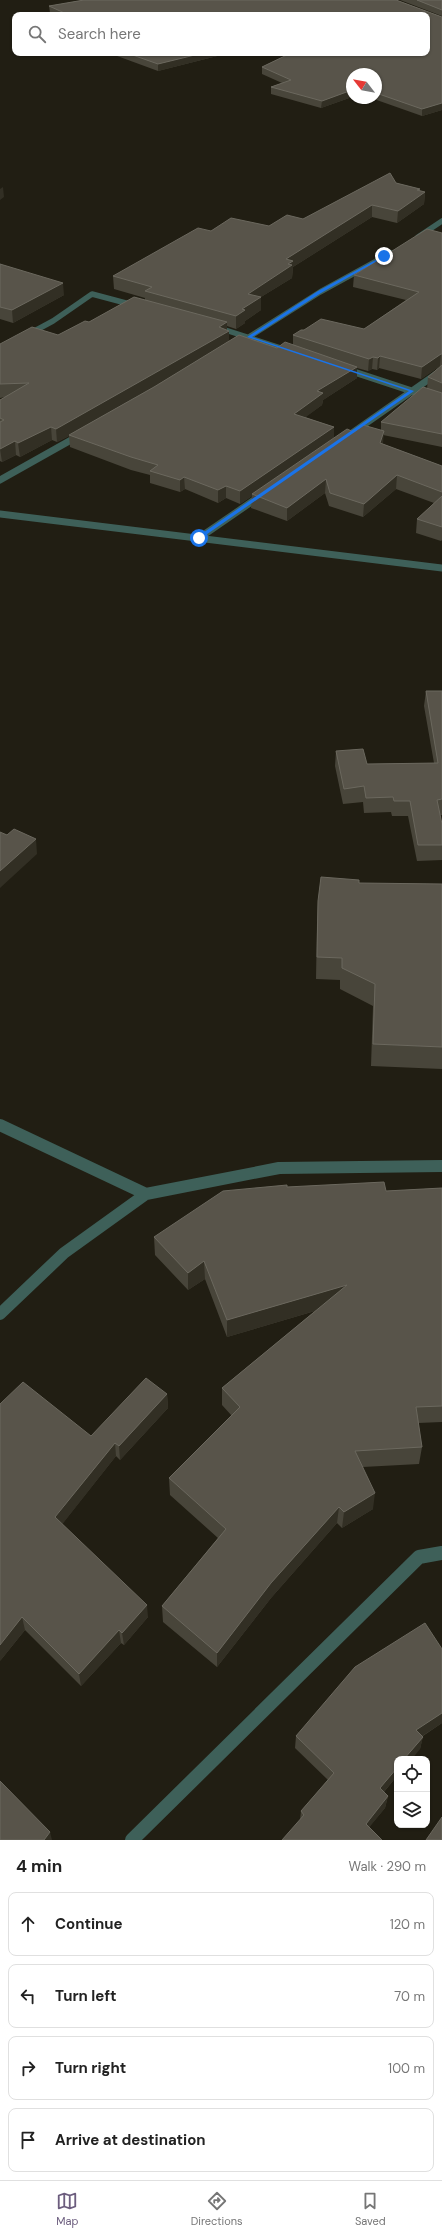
<!DOCTYPE html>
<meta charset="utf-8">
<style>
:root{--surface:#fff;--page:#f6f6f6;--text:#222;--muted:#767676;--line:#e0e0e0;--accent:#6c5d7e}
body{margin:0;font-family:"DM Sans",sans-serif;background:var(--page);color:var(--text)}
.controls{position:absolute;right:12px;bottom:12px;display:grid;overflow:hidden;border-radius:8px;box-shadow:0 1px 3px #0004}
.controls button{width:36px;height:36px;display:grid;place-items:center;padding:0;border:0;border-bottom:1px solid var(--line);background:var(--surface);color:var(--text);font:20px sans-serif}
.compass{position:absolute;left:346px;top:68px;width:36px;height:36px;border-radius:50%;background:var(--surface);box-shadow:0 1px 3px #0004;rotate:301deg}
.stop{position:absolute;width:12px;height:12px;margin:-9px;border:3px solid #1a73e8;border-radius:50%;background:#fff}
.stop.end{background:#1a73e8;border-color:#fff;box-shadow:0 1px 4px #0008}
.list{margin:0;padding:0;list-style:none}
h2{display:flex;justify-content:space-between;align-items:center;height:52px;margin:0;padding:0 16px;font-size:17px}
h2 small{font-size:13px;font-weight:400;color:var(--muted)}
.list li{display:grid;grid-template-columns:26px 1fr auto;gap:12px;align-items:center;box-sizing:border-box;height:64px;margin:0 8px 8px;padding:0 8px;border:1px solid var(--line);border-radius:8px}
.list b{display:block;font-size:15px;white-space:nowrap}
.list em{font-size:13px;font-style:normal;color:var(--muted)}
.icon{flex:none;width:22px;height:22px;fill:none;stroke:currentColor;stroke-width:2;stroke-linecap:round;stroke-linejoin:round}
.map{position:relative;flex:none;width:442px;height:1840px;overflow:hidden}
.search{position:absolute;background:var(--surface);box-shadow:0 1px 3px #0004;left:12px;right:12px;top:12px;height:44px;display:flex;align-items:center;gap:10px;box-sizing:border-box;padding:0 14px;border-radius:8px;color:var(--muted);font-size:15px}
.sheet{height:340px;background:var(--surface)}
nav{display:flex;justify-content:space-around;align-items:center;box-sizing:border-box;height:56px;border-top:1px solid var(--line);background:var(--surface);font-size:11px;color:var(--muted)}
nav a{display:grid;justify-items:center;gap:2px}
nav .on{color:var(--accent)}
.map>svg:first-child{display:block}
.lines{fill:none;stroke-linecap:round;stroke-linejoin:round}
.minor-far3{stroke:#3e6059;stroke-width:5.5}
.minor-far2{stroke:#3e6059;stroke-width:7}
.minor-far1{stroke:#3e6059;stroke-width:12}
.minor{stroke:#3e6059;stroke-width:14}
.wall{fill:#48453a;fill-rule:evenodd}
.shaded-wall{fill:#322f24}
.building{fill:#58544a;stroke:#6b685e}
.route{fill:#1a73e8}
</style>
<div class="map">
<svg width="442" height="1840" viewBox="0 0 442 1840">
<rect width="100%" height="100%" fill="#211e13"/>
<g class="lines">
<!-- minor-far3 -->
<path class="minor-far3" d="M418,237L442,221
M216,327L290,351
M27,335L53,321L92,294L137,306
M236,345L320,292L391,253"/>
<!-- minor-far2 -->
<path class="minor-far2" d="M345,369L442,401
M342,440L442,370
M0,480L80,435
M0,514L442,568
M199,538L263,494"/>
<!-- minor-far1 -->
<path class="minor-far1" d="M0,1125L146,1194
M0,1314L64,1253L146,1194L279,1168L442,1166"/>
<!-- minor -->
<path class="minor" d="M132,1840L419,1557L442,1553"/>
</g>
<!-- wall -->
<path class="wall" d="M84,0H396L442,17V110L422,116L371,98H376V74H352V97L321,108L271,94V87L282,83L262,74V67L291,53H427V15H55L50,13L49,6Z
M400,0H442V16Z
M109,53H229L158,71Z
M396,183L420,189V191L425,192L424,204L397,223L372,217L293,267L292,278L261,297V310L245,321V323L236,329L227,326V330L229,342L277,348L293,345V335L304,330L364,329L406,300L353,287L354,275L442,233V447L383,435V444L442,466V540L441,541L416,533L417,519L434,503L396,489L363,517L329,506L325,493L287,521L251,508L252,496L240,504L226,498L218,503L185,489L180,492L150,483V475L131,470L70,447L69,436L57,442L52,440L20,457L16,455L2,462L0,461V400L5,397L0,398V344L58,335L89,322L145,300V298L114,289L113,276L211,231L269,226L303,219ZM189,366L154,387L105,415ZM440,366H441L428,377L427,389L381,422V430L354,432L334,438V427L305,417L322,405L323,400L357,378V368L368,371L372,369L377,370L379,368L421,379Z
M0,264L64,295L13,323L0,319Z
M426,691H442V815H440L442,824V860L417,861L408,816H392L391,812L364,813L363,802L343,804L335,766L336,751L367,764L434,763L424,706Z
M359,883L442,884V1069L371,1066L373,1006L340,989V980L316,979L317,922L318,901Z
M287,1187L386,1191L442,1188V1422L418,1423L422,1447L419,1464L363,1467L373,1509L342,1528L337,1523L271,1598L217,1667L163,1622L162,1606L218,1538L170,1495L169,1478L232,1416L222,1405V1388L315,1311L227,1337L205,1279L188,1290L155,1255L154,1237Z
M167,1394L168,1408L120,1460L116,1456L62,1524L148,1617L124,1645L121,1643L81,1686L25,1630L0,1661L91,1436Z
M442,1649V1723L423,1736L420,1749L397,1759V1776L384,1792L388,1796L385,1808L369,1827L300,1820L301,1811L328,1780L295,1748L296,1736Z"/>
<!-- shaded-wall -->
<path class="shaded-wall" d="M203,53H229L158,71V64Z
M352,90V97L321,108L322,101Z
M442,103V110L422,116V109Z
M3,187L4,197L0,200V189Z
M420,189L419,196L425,192L424,204L397,223L398,211L417,190Z
M372,205V217L293,267L292,278L261,297V310L245,321V323L236,329V316L248,294L286,259Z
M63,283L64,295L13,323L12,310Z
M227,322V332L229,331V343L70,435H69V436L57,442L56,429Z
M441,354L440,366L421,379L422,367Z
M380,356L379,368L377,370L378,358Z
M373,357L372,369L368,371L369,359Z
M357,367V378L323,400L322,405L294,426V414L317,391Z
M51,427L52,440L20,457L18,443Z
M334,427V439L252,494V496L240,504V491Z
M384,431L383,444L380,443Z
M15,441L16,455L2,462L0,449Z
M397,475L396,489L363,517L364,504Z
M184,477L185,489L180,492V480Z
M326,479L325,493L287,521V508Z
M226,486V498L218,503V490Z
M36,839L37,854L0,888V871Z
M204,1261L205,1279L188,1290V1273Z
M347,1285L345,1302L227,1337V1320Z
M167,1394L168,1408L120,1460L119,1446Z
M115,1443L116,1456L57,1531L55,1517Z
M375,1493L373,1509L342,1528L344,1512Z
M339,1507L337,1523L271,1598L217,1667V1653L271,1583Z
M147,1605L148,1617L124,1645L122,1633Z
M22,1617L25,1630L0,1661V1645Z
M119,1630L121,1643L81,1686L79,1674Z
M442,1713V1723L413,1742L416,1730Z
M423,1737L420,1749L412,1759H404Z
M397,1768V1776L377,1800L380,1788Z
M388,1796L385,1808L363,1835L366,1824Z
M50,1832L52,1840H44Z"/>
<!-- building -->
<path class="building" d="M84,0H396L442,17V103L422,109L376,93V74H352V90L322,101L271,87L291,80L262,67L291,53H427V15H69L49,6Z
M417,0H442V10Z
M127,53H203L158,64Z
M390,173L396,183L420,189L417,190L425,192L398,211L372,205L286,259L293,261L288,264L292,265L248,294L261,297L242,309L245,310L236,316L145,291L152,287L113,276L198,228L211,231L231,218L269,226L287,215L303,219Z
M427,229L442,233V354H441L422,367L380,356L378,358L373,357L369,359L293,335L301,330H304L321,319L364,329L419,292L354,275Z
M0,264L63,283L12,310L0,307Z
M134,297L227,322L219,327L229,331L56,429L51,427L18,443L15,441L0,449V422L4,420L0,418V400L29,383L0,384V344L32,327L58,335L85,321L89,322Z
M239,335L277,348L285,342L357,367L317,391L323,393L294,414L334,427L240,491L226,486L218,490L184,477L180,480L150,471L158,465L131,457L69,435L154,387Z
M442,365V383L428,377Z
M423,387L442,393V434L381,422Z
M363,425L384,431L380,443L442,466V492L397,475L364,504L330,493L326,479L287,508L252,494L347,429L354,432Z
M442,496V527L417,519Z
M426,691H442V799L437,800L442,824V845H418L410,801H394L393,797L366,798L364,786L344,789L336,751L363,749L367,764L438,763Z
M14,829L36,839L0,871V832L7,835Z
M321,877L359,880V883L442,884V1047L373,1044L375,984L342,968V958L317,957L318,901Z
M384,1182L386,1191L442,1188V1406L416,1407L422,1447L355,1451L375,1493L344,1512L339,1507L271,1583L217,1653L162,1606L226,1529L169,1478L240,1407L222,1388L347,1285L227,1320L204,1261L188,1273L154,1237L223,1191L287,1185V1187Z
M146,1378L167,1394L119,1446L115,1443L55,1517L147,1605L122,1633L119,1630L79,1674L22,1617L0,1645V1404L23,1382L91,1436Z
M425,1623L442,1649V1713L416,1730L423,1737L404,1759H397V1768L380,1788L388,1796L366,1824L382,1840H282L304,1815L301,1811L334,1773L296,1736L355,1667Z
M0,1781L50,1832L44,1840H0Z
M442,1817V1840H426Z"/>
<!-- route -->
<path class="route" d="M383,256H386L321,293L252,337L414,391L200,539H197V537L409,391L247,337L318,291Z"/>
</svg>
<div class="controls">
<button><svg class="icon" aria-label="locate" viewBox="0 0 24 24"><circle cx="12" cy="12" r="6"/><path d="M12 2v4M12 18v4M2 12h4M18 12h4"/></svg></button>
<button><svg class="icon" aria-label="layers" viewBox="0 0 24 24"><path d="M12 4l9 5-9 5-9-5zM3 14l9 5 9-5"/></svg></button>
</div>
<svg class="compass" viewBox="-18 -18 36 36"><path d="M0-13l5 13h-10z" fill="#e53935"/><path d="M0 13l5-13h-10z" fill="#767676"/></svg>
<div class="stop" style="left:199px;top:538px"></div>
<div class="stop end" style="left:384px;top:256px"></div>
<div class="search"><svg class="icon" aria-label="search" viewBox="0 0 24 24"><circle cx="10" cy="10" r="6"/><path d="M15 15l6 6"/></svg>Search here</div>
</div>
<section class="sheet">
<h2>4 min<small>Walk · 290 m</small></h2>
<ul class="list">
<li><svg class="icon" aria-label="ahead" viewBox="0 0 24 24"><path d="M12 20V5M6 11l6-6 6 6"/></svg><div><b>Continue</b></div><em>120 m</em></li>
<li><svg class="icon" aria-label="left" viewBox="0 0 24 24"><path d="M17 20v-9H6M10 6l-5 5 5 5"/></svg><div><b>Turn left</b></div><em>70 m</em></li>
<li><svg class="icon" aria-label="right" viewBox="0 0 24 24"><path d="M7 20v-9h11M14 6l5 5-5 5"/></svg><div><b>Turn right</b></div><em>100 m</em></li>
<li><svg class="icon" aria-label="arrive" viewBox="0 0 24 24"><path d="M6 21V4h12l-3 4 3 4H6"/></svg><div><b>Arrive at destination</b></div></li>
</ul>
</section>
<nav>
<a class="on"><svg class="icon" aria-label="map" viewBox="0 0 24 24"><path d="M3 6l6-2 6 2 6-2v14l-6 2-6-2-6 2zM9 4v14M15 6v14"/></svg>Map</a>
<a><svg class="icon" aria-label="directions" viewBox="0 0 24 24"><path d="M12 3l9 9-9 9-9-9zM9 14v-3h6M13 9l2 2-2 2"/></svg>Directions</a>
<a><svg class="icon" aria-label="saved" viewBox="0 0 24 24"><path d="M7 4h10v16l-5-4-5 4z"/></svg>Saved</a>
</nav>
